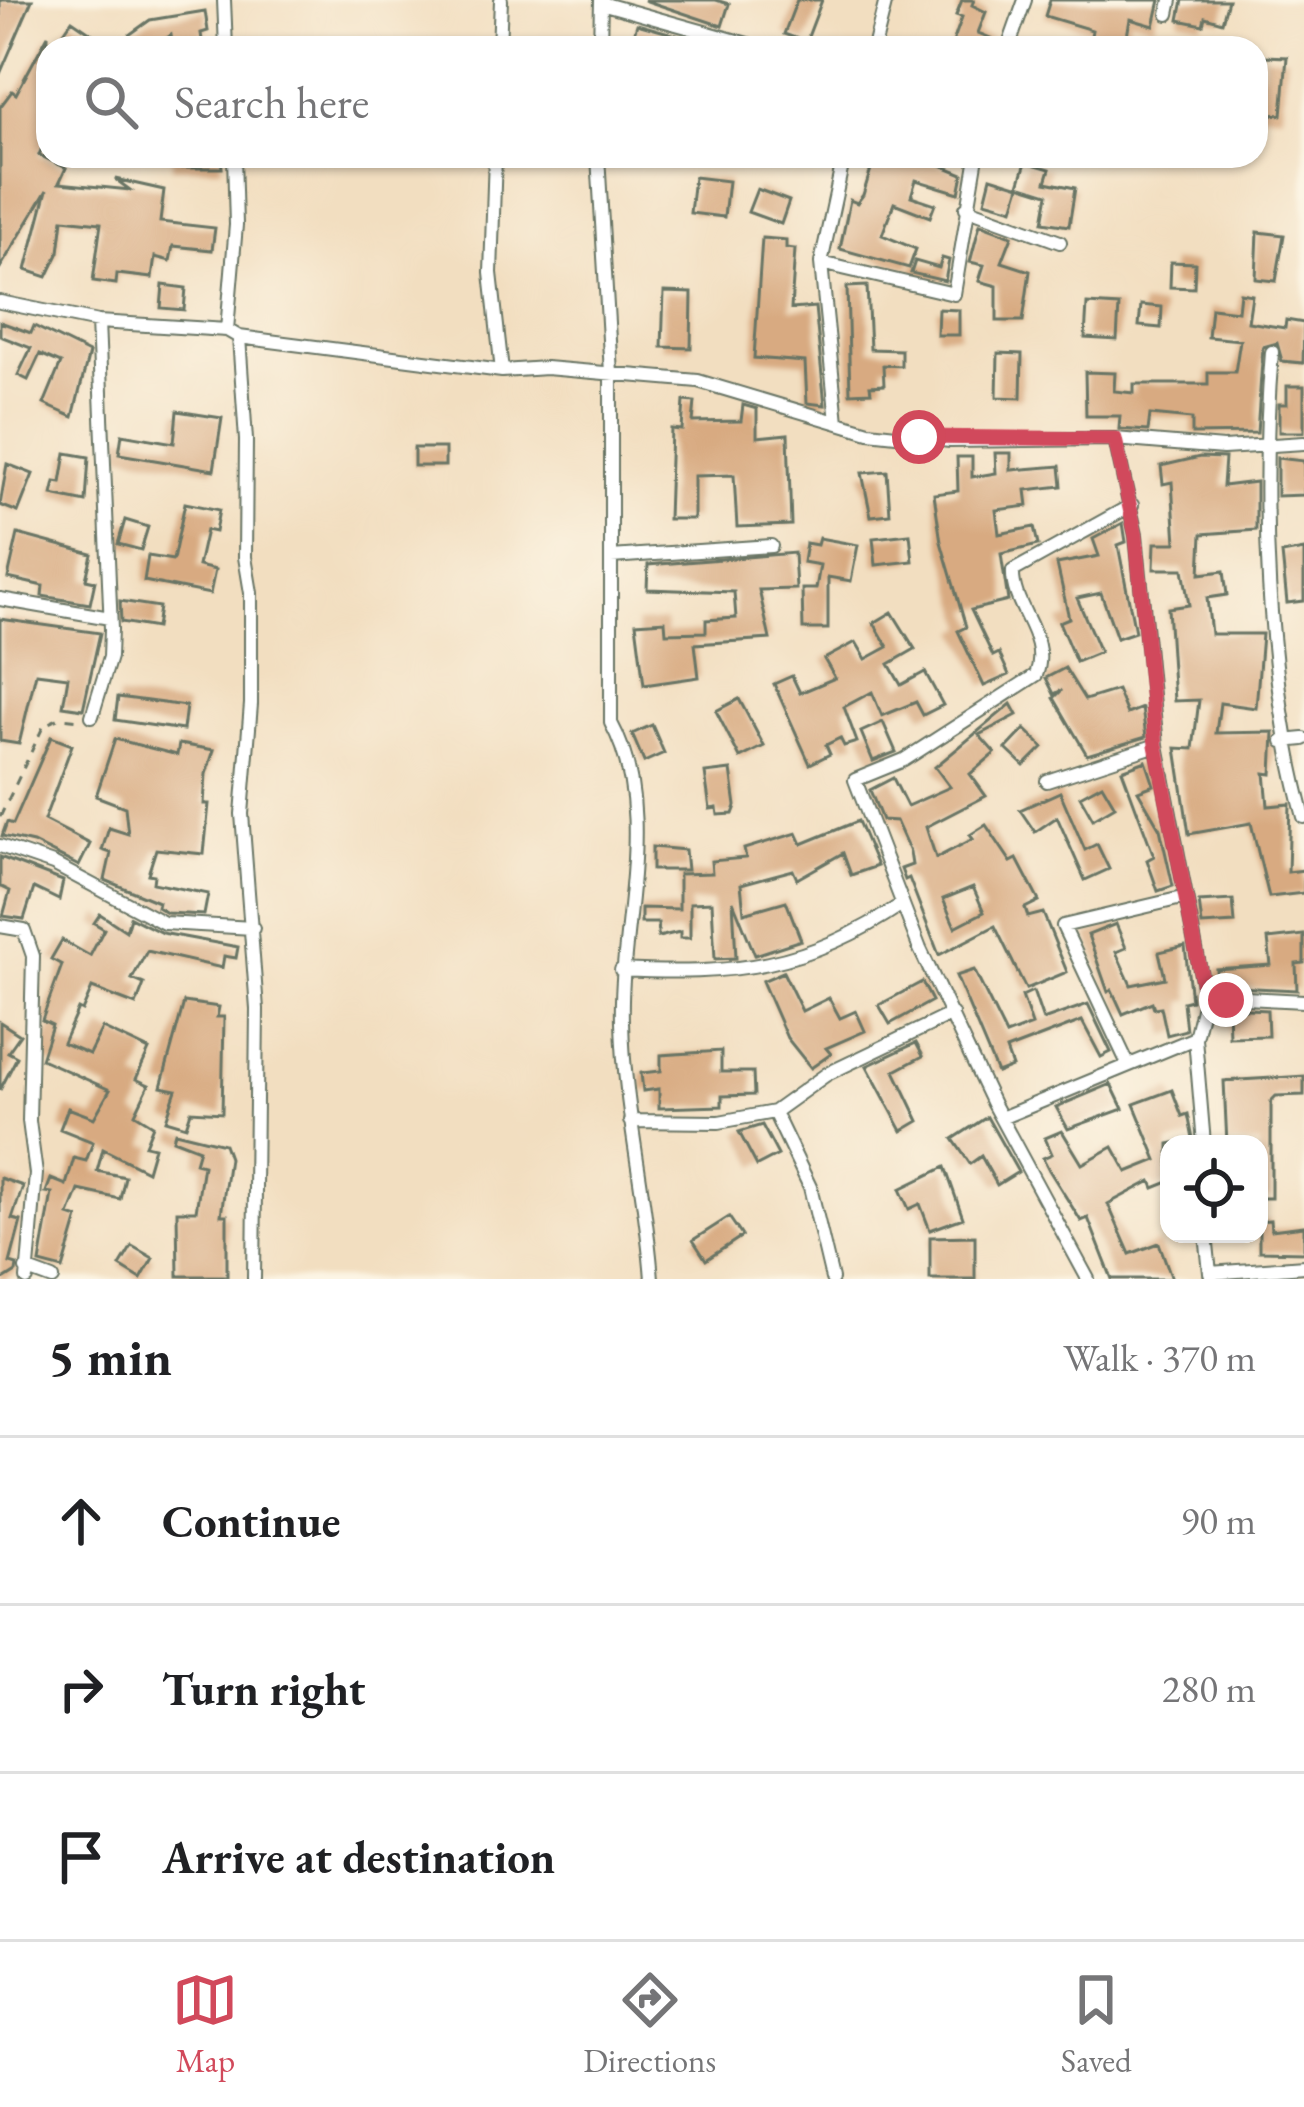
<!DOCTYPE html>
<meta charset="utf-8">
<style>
:root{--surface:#fff;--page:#f2f2f2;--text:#202124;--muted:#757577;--line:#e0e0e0;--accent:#d1495b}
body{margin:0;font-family:"EB Garamond",serif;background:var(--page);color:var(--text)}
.controls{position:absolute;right:36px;bottom:36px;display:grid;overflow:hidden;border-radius:24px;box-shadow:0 3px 9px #0004}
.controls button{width:108px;height:108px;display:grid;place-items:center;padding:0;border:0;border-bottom:3px solid var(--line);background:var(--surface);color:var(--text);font:60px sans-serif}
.stop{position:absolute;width:36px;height:36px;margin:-27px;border:9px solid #d1495b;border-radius:50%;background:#fff}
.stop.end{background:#d1495b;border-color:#fff;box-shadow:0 3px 12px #0008}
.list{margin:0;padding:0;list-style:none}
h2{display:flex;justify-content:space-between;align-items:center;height:156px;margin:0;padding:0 48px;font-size:51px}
h2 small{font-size:39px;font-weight:400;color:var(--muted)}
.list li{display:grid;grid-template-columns:78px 1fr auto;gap:36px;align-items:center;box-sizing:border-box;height:168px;padding:0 48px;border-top:3px solid var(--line)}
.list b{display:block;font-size:45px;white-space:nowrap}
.list em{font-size:39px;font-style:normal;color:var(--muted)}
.icon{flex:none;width:66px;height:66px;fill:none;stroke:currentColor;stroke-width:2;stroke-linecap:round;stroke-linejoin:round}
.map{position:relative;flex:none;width:1304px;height:1279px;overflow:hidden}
.search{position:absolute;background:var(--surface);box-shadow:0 3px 9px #0004;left:36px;right:36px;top:36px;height:132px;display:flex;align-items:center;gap:30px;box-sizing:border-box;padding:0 42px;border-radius:36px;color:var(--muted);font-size:45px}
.sheet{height:660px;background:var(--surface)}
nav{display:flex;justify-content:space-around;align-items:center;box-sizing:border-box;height:168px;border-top:3px solid var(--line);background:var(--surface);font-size:33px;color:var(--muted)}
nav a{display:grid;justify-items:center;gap:6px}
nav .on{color:var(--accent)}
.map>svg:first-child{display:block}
.building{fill:#d8aa81;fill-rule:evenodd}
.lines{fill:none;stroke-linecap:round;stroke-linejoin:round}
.minor-casing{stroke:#697565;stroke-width:16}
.path{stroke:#697565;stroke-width:3;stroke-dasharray:9 9;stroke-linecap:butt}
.minor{stroke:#fff;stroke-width:12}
.route{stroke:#d1495b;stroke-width:15}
</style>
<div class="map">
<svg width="1304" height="1279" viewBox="0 0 1304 1279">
<rect width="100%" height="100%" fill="#fcf5e5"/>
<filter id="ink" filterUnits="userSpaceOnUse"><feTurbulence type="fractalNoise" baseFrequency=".00833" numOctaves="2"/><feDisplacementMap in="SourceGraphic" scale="24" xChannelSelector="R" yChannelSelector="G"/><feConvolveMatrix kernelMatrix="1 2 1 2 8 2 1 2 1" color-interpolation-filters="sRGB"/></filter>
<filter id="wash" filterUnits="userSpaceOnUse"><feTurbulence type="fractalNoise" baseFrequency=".004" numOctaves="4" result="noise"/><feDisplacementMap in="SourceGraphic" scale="48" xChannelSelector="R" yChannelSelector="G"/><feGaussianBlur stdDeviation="2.7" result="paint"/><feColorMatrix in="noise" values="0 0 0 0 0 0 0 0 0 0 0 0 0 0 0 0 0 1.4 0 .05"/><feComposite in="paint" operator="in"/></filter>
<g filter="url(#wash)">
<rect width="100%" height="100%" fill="#f2dec0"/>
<g id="blocks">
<!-- building -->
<path class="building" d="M0,0H32L0,74Z
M644,0H716L729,4L722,26Z
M797,0H822L806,42L784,34Z
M962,0H974L972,5L986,12L978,33L993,39L990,48H951L962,17L956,15Z
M1050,0H1160L1154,26L1130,19L1125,48H1089L1092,30L1045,16Z
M1183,0H1228L1222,22L1205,17L1203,25L1179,20Z
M205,11L208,31L201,33L203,48H173L171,35L152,48H128L122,40L150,20Z
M72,20L97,37L90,48H53Z
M637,24L711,45V48L631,43Z
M48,35V133L39,155L66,168L59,183L130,190L115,179L164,190L160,222L215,228L212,250L173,246L170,261L155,257L152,278L117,274L116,284L93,281L101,223L63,219L59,252L47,277L26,270L47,190L0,268V107L12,91L16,94Z
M1264,56L1287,57L1282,115L1256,113V72L1263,74Z
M172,156H221L222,168H172Z
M875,156H919L963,174L959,193L916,180L911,196L935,204L930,217L894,203L882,235L916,249L909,268L840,249L850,200L857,203L863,195Z
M1026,162L1050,169L1046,182L1075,188L1069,226L1043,222L1048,194L1019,185Z
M694,177L728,181L724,217L690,213Z
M991,177L1020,186L1013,209L985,201Z
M757,189L789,201L781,224L748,212Z
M980,224L1012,236L1002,262L1030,271L1023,321H997V286L979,281L984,265L970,262Z
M1258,232L1284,235L1276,281L1256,279Z
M762,238L786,240V248L795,249L791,309L815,307L825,405L807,403L805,362L754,358Z
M942,258L949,260L945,281L911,273L915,261L939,268Z
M1171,262L1195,263L1194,288L1170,287Z
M163,285L186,288L184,310L161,308Z
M867,286L870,349L901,350V366L883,365L884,385L870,386L871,392L850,393L847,287Z
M664,292L692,293L691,348L662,347Z
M1240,293L1252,295L1248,322L1285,328L1286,320L1304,323L1303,363L1282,361L1277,343L1263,347L1257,433L1192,434V419L1150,415L1148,431L1119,429L1120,416H1086L1085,372L1115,373L1114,391L1134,393V384H1208V372H1235L1240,340L1208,337L1211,308L1238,311Z
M1087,304L1119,306L1117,340L1085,338Z
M1141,305L1162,307L1161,328L1139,326Z
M938,309L959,310V335H937Z
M0,322L31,333L34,326L89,353L73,417L44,404L61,363L40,354L28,380L18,375L31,348L0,336Z
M998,353L1022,354L1021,398L997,397Z
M1287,386H1304V432H1279V404H1287Z
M684,401L695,402L693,422L741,421L743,405L757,409V437L788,434L791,525L737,527L734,475L694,476V519H668L671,429L682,430Z
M177,411L222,418L214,470L119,454L122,434L174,443Z
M414,448H445V466H414Z
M66,453L89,457L86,502L52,495L55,482L61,483Z
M995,453H1011V470L1060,466L1062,486L1026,490L1028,506L996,510L999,534L1034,527L1038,545L1001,554L1008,601L971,610L993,656L999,653L1009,675L984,686L958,631L966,627L941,542L934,494L958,491L957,457H972V477L996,473Z
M1200,457L1225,458L1223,486L1256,482V530L1202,534L1200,574L1224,571L1227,595L1207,598L1211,634H1262L1256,708L1220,703L1216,733L1274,732L1272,774L1265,773L1268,806L1290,804L1288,872L1304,870V893L1269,897L1251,823L1189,834L1176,748L1193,749L1199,700L1174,701L1168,608L1189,605L1183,569H1154L1155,543H1176L1172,482L1163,484L1161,466Z
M1277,458L1304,461V495L1277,496Z
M7,464L33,474L18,512L0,505Z
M887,471L890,514L871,516L862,473Z
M185,503L219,510L215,532L206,530L198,566L215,570L210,594L144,581L148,556L173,560Z
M125,520L148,527L141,550L118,544Z
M1123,523L1126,542L1118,545L1135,632L1117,638L1101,593L1077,598L1100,652L1076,662L1059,622L1069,618L1057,564L1099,556L1093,539Z
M18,534L92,554L86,579L95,581L90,604L42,596L43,586L8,578Z
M910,534L913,561L876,565L873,538Z
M819,538L858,545L851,581L828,577V629H803L802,589H816L820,565L803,562L806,543L817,545Z
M1304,550V601L1287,603L1282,554Z
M794,553L796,589L759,590L770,639L695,644L699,677L644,685L636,623L665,621L666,633L706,632V620L736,618L734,592L647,589L648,565Z
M120,601L159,607L156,628L121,622Z
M892,612L915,649L889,664L901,685L925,672L943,705L923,715L916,702L882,716L872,692L844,707L857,742L844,746L840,738L826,745L830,754L810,764L774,684L792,676L800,693L835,678L824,659L856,642L866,659L888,647L874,623Z
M0,619L100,633L83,709L63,706L68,677L36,673L19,744L0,741Z
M1065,668L1085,700L1117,690L1127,714L1142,708L1146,737L1087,755L1054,698L1062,690L1054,694L1046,678Z
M118,697L186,706L183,730L115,720Z
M739,699L764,746L740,758L716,711Z
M1011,704L1017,715L979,735L995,753L970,774L986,796L926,827L936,858L973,839L970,835L986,825L1011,862L1017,859L1039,901L1025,908L1028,917L1043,913L1067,972L1026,989L995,926L939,955L909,878L905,880L901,869L912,865L910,852L896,821L882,820L870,790L893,778L907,806L950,787L935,767ZM973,887L984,912L955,927L943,899Z
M883,722L896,752L873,761L861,732Z
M652,725L664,753L644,762L632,734Z
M1025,729L1043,747L1024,766L1006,749Z
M51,737L72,745L44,820L90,844L79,866L33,843L2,836L7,822L13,824Z
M115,739L177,755L179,744L214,750L206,774L204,804H209L204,854L156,849L148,874L154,875L153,883L208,894L204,915L167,913L157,907L158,902L105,880L111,853L102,850L109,828L128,834L125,807L96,796Z
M1146,761L1154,785L1138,791L1160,829L1173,886L1158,891L1147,860L1154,856L1122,770Z
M731,770L736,806L733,814L718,815L717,808L710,809L705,773Z
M1102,784L1115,806L1093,819L1080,796Z
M1060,792L1085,850L1097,844L1109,869L1085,880L1057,817L1035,832L1020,810Z
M858,821L877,866L851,875L843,853L797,879L793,870L741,884L744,913L786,901L801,940L755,955L733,901L736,958L715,959L712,902L690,903V938H680V932L658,937V923H641V908L679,909V874L712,873L711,861L746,858L744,849L797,833L802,844Z
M652,847L685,850L687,870H652Z
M0,857L63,881L59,900L34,888L24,919L3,916L10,891L0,886Z
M1233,900L1235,923L1202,925L1199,902Z
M100,914L126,931L130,917L162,933L238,947L236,958L224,956L222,968L147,951L132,979L144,984L136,1005L92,988L82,1011L78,1009L63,1043L89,1054L102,1028L149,1050L136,1079L149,1085L135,1114L153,1125L145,1145L154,1147L147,1171L103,1149L97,1171L125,1177L120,1199L79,1190L69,1215L78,1218L63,1269L40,1263L52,1193L46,1192L51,1179L66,1185L74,1158L86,1161L93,1142L60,1129L68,1108L94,1118L110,1090L41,1059L52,1025L42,1020L62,965L51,959L62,940L90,956L104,929L94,923Z
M1116,924L1126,948L1116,952L1131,985L1165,978L1159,952L1185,946L1191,1000L1183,1002L1186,1030L1167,1035L1161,1007L1154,1008L1152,1002L1123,1014L1112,990L1108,992L1088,935Z
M1304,935V963L1296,964L1297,990L1217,986L1216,969L1271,965L1268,939Z
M974,970L1006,1035L1032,1025L1022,996L1033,991L1043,1020L1088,1004L1111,1052L1101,1057L1082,1021L1006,1050L1012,1067L997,1073L956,976Z
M783,972L802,1011L829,998L840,1018L856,1011L865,1031L826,1048L831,1054L811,1068L787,1038L762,981Z
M922,982L932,1001L890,1024L879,1005Z
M184,1002L219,1007L217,1017H224L222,1113L191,1111L186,1126L166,1120L176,1090L161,1087Z
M1228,1008L1267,1010L1268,1036L1229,1037Z
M0,1022L20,1035L8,1052L17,1057L0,1090Z
M916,1043L923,1056L895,1071L919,1121L902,1131L867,1066Z
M721,1051V1072H753L754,1095L722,1096V1106L659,1108V1089L643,1091L641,1073L661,1071V1055Z
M1304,1076V1095L1276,1096L1271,1101V1198H1259V1144H1227L1224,1081Z
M1111,1084L1123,1109L1068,1129L1056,1107Z
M1172,1090L1182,1116L1188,1114L1193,1139L1169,1144V1182L1154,1188L1151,1181L1108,1204L1130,1254L1159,1243L1172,1279H1112L1088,1218L1081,1221L1049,1170L1043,1158L1052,1154L1045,1138L1062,1131L1082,1164L1113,1147L1127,1172L1157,1160L1134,1104Z
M987,1117L1018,1172L997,1185L981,1156L970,1164L953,1139Z
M762,1125L778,1155L757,1166L739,1132Z
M175,1132L224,1144L229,1158L221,1215H227V1276H178L177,1211H196L203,1165L195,1163L199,1149L173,1139Z
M945,1167L963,1218L930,1230L920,1204L909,1209L900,1189Z
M0,1178L23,1186L12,1219L21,1221L10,1263L17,1265L16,1272L5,1279H0Z
M729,1217L742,1236L706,1260L693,1240Z
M1270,1220L1271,1230L1304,1226V1252L1259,1251V1221Z
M975,1236V1279H930V1237Z
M132,1246L153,1258L141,1279L120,1266Z"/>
</g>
</g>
<g filter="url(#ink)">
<use href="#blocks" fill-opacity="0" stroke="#697565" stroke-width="3"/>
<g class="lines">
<defs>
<path id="minor" d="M224,0L226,48
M601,3L762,48
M1168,14L1171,0
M499,48L501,0
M600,48L601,0
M874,48L886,0
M1008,48L1025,0
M495,156L491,273L502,371
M598,156L611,373V723C659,811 619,926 622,1022C624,1109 646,1193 652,1279
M966,208L1060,242
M821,263L954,294L977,156
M0,302L98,322L227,330L239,337L502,371L546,368L698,381L869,432L950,441L1115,439L1223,448L1304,443
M227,330L236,225L234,156
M239,337L246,440L245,557L251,593V704L242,814L257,1009L254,1279
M1272,352C1260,496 1266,677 1304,817
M837,422L821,263L844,156
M1115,439L1136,535L1157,745L1205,996L1304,1001
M611,557L771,546
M0,599L110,618
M92,716L110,657L111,629L98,322
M1283,741L1304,739
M1047,781L1157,745
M0,846L53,864L164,923L253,928
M0,926L24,930L33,956L29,1121L36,1174L27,1279
M621,970C731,976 808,968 902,904
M1128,1064L1063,926L1186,897
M774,1112L810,1187L832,1279
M1001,1118L1195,1038
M630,1121L719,1122L774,1112L827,1074L952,1014
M1204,1144L1195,1038L1205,996
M1206,1234L1210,1273
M26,1269L53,1279
M1088,1279L993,1104L920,949L855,780L904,760L1036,675C1051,636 1011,608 1013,571L1132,505
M1212,1279L1210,1273L1304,1266"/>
</defs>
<!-- minor casing -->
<use href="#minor" class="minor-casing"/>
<!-- path -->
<path class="path" d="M0,817L44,725L60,718L82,720"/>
<!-- minor -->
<use href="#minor" class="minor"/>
</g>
</g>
<g class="lines" filter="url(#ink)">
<!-- route -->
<path class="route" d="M919,437L1115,439L1136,536L1156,745L1205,996L1226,1000"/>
</g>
</svg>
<div class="controls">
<button><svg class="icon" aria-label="locate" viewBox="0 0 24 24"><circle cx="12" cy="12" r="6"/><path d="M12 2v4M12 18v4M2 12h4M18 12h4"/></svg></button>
</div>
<div class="stop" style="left:919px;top:437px"></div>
<div class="stop end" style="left:1226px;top:1000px"></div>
<div class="search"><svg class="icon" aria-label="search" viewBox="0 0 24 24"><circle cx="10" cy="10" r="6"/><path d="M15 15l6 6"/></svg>Search here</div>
</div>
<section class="sheet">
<h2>5 min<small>Walk · 370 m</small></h2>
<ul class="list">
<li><svg class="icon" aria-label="ahead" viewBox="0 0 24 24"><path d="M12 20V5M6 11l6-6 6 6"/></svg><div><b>Continue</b></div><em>90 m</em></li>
<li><svg class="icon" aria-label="right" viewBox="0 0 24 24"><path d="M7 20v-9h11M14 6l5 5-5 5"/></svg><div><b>Turn right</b></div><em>280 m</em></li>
<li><svg class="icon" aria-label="arrive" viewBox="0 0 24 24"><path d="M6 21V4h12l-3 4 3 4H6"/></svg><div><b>Arrive at destination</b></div></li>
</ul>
</section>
<nav>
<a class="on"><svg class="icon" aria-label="map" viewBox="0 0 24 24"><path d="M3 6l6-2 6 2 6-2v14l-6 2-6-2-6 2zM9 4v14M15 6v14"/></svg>Map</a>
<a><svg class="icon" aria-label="directions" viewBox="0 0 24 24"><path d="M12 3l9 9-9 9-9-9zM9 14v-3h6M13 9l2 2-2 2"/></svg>Directions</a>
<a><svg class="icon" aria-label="saved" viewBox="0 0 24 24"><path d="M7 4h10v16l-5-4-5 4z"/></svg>Saved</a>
</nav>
